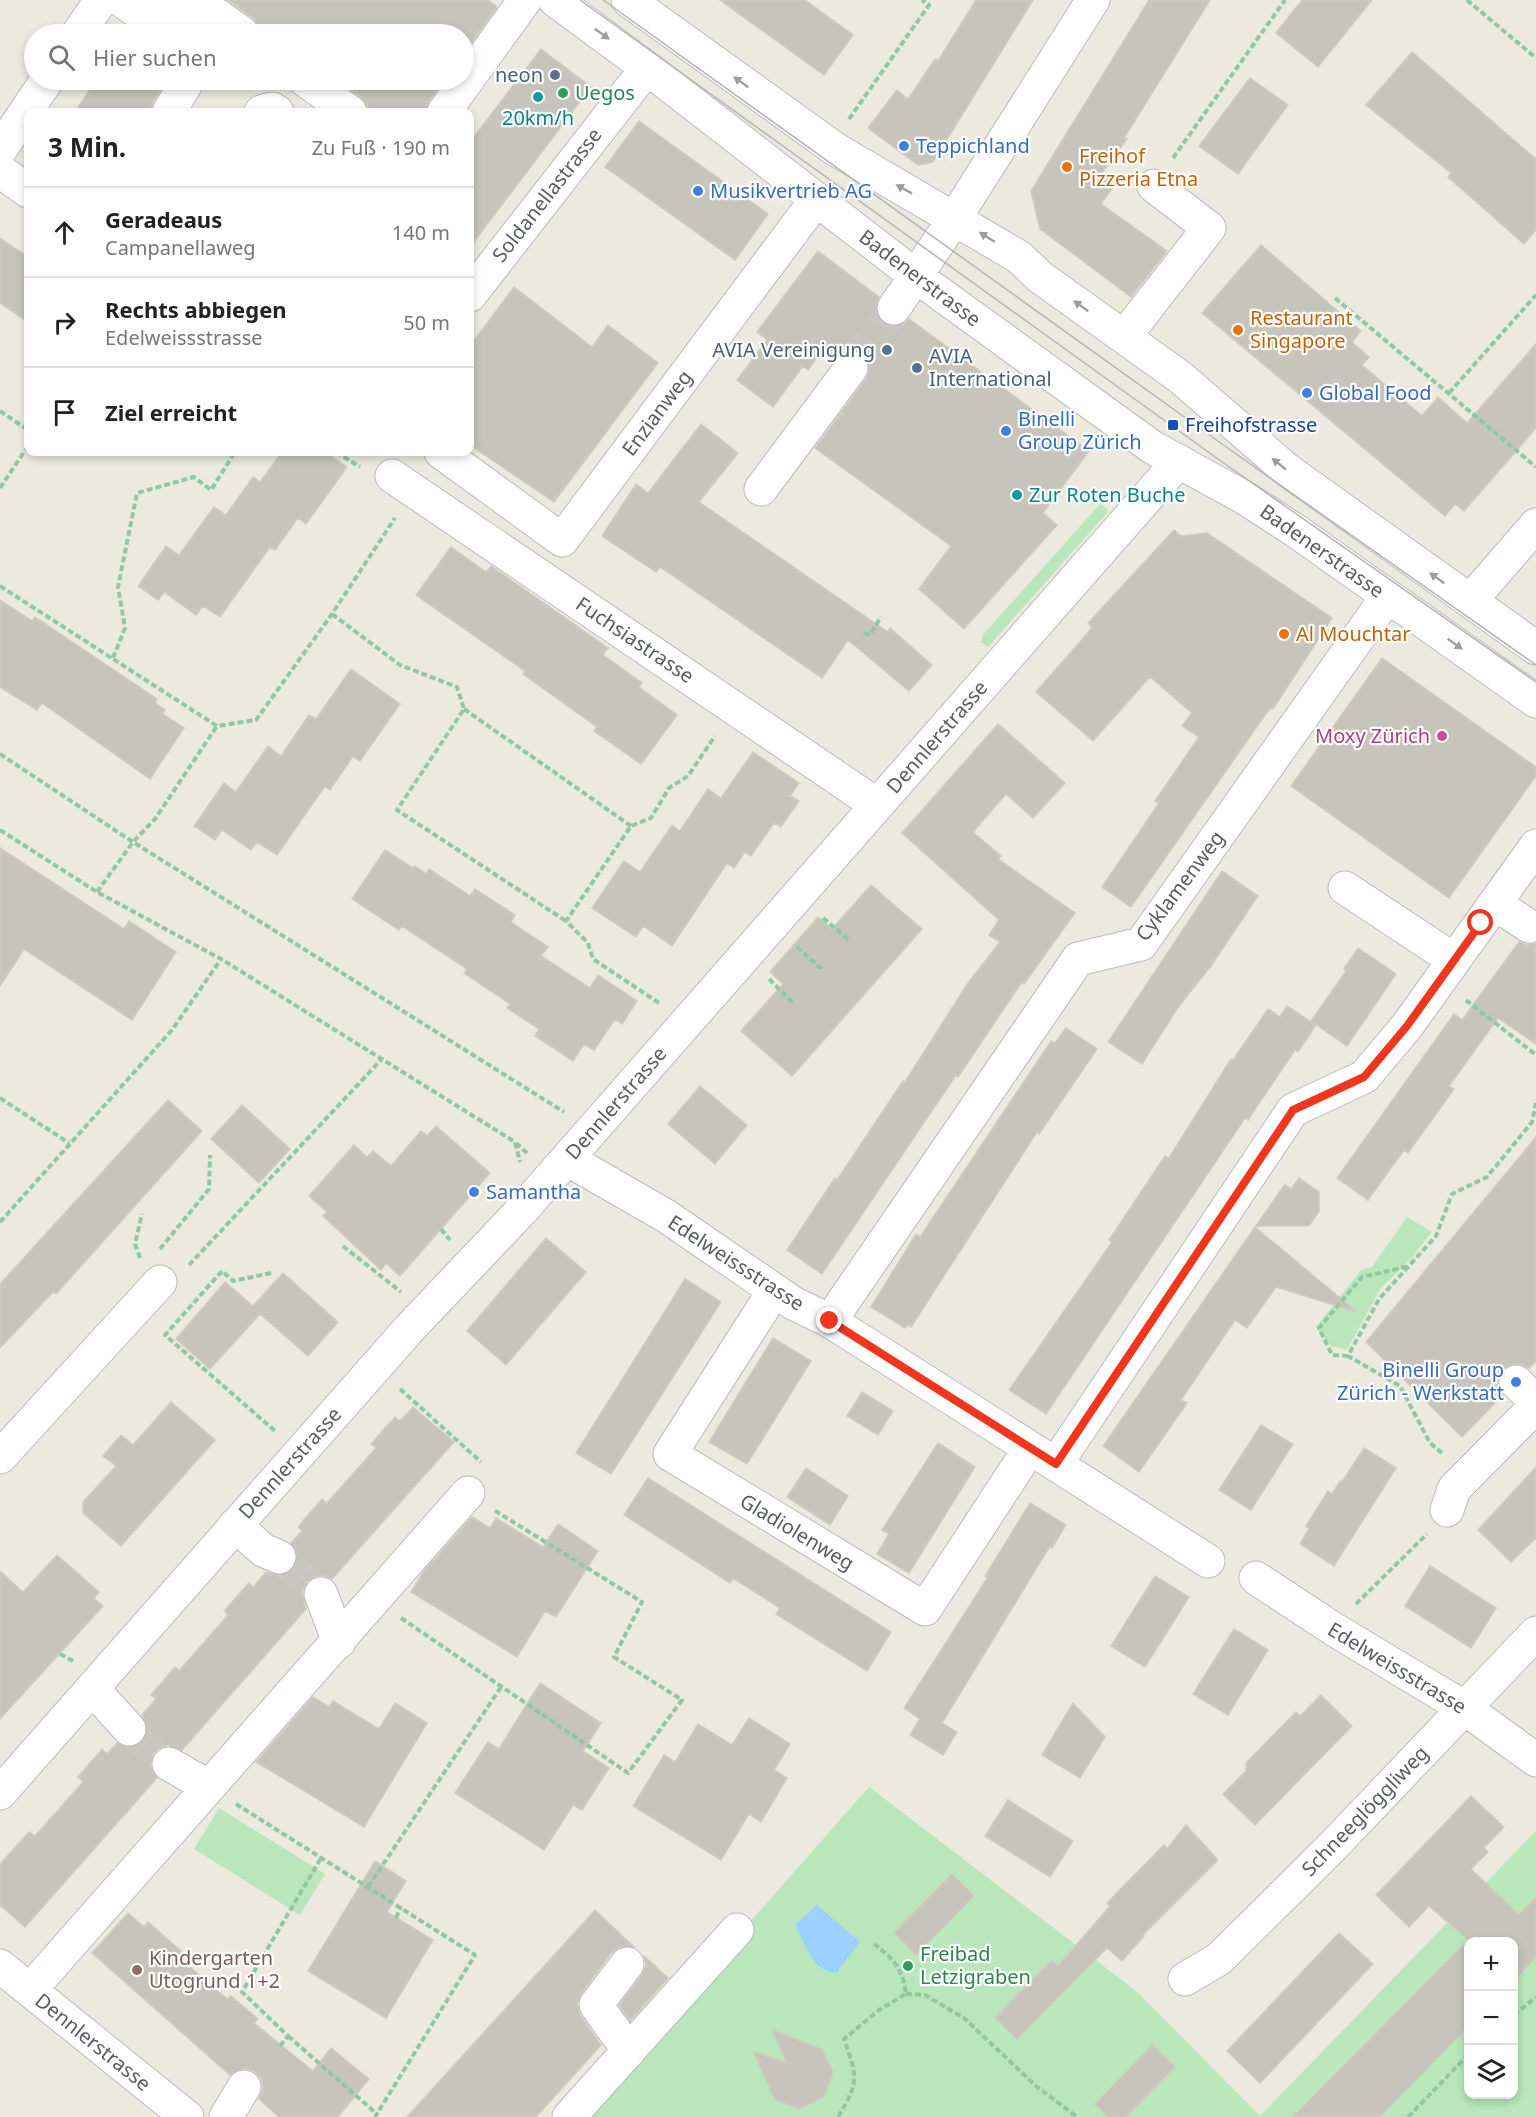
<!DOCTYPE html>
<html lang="de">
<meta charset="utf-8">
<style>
:root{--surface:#fff;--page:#f2f2f2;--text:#222;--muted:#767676;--line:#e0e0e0}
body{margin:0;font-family:"Noto Sans",sans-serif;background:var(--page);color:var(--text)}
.controls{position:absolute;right:18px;bottom:18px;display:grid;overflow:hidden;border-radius:12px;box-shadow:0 3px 9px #0003}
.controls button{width:54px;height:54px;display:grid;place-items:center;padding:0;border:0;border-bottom:2px solid var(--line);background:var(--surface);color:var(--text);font:30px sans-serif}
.stop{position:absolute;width:18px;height:18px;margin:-14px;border:4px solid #f13620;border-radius:50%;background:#fff}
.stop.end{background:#f13620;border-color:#fff;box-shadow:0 2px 6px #0008}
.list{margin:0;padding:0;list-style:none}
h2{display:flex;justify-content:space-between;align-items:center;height:78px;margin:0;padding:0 24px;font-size:26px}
h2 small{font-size:20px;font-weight:400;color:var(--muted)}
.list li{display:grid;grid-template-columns:39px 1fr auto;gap:18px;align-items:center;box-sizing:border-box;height:90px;padding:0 24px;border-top:2px solid var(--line)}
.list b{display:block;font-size:22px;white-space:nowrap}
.list p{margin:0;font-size:20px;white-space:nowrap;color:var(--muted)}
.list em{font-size:20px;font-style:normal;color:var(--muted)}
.icon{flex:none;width:33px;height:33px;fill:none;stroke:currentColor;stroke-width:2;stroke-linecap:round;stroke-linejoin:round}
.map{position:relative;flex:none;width:1536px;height:2117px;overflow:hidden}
.search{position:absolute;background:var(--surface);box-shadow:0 3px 9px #0003;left:24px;top:24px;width:450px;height:66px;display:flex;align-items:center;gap:15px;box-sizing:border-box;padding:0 21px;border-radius:33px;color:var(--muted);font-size:22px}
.panel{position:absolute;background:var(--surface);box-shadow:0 3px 9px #0003;left:24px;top:108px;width:450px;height:348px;border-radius:12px}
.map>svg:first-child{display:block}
.green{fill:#b9e6ba;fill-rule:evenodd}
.water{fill:#9cd1ff}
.building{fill:#c7c4bc;stroke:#d1cbbd;stroke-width:1.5}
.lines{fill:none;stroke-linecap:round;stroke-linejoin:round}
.minor-tunnel{stroke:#c7c6c0;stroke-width:33;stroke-dasharray:33 16;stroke-linecap:butt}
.minor-casing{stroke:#b7babf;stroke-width:35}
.path{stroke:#92c7a2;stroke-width:4;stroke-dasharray:6 3;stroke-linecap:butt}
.minor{stroke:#fff;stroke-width:33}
.tram{stroke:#b3b4b4;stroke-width:1.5}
.oneway{fill:#9b9da0}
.route{stroke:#f13620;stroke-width:8}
.service-dot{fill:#5c6f8a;stroke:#fff;stroke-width:2}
.leisure-dot{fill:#2e9e5b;stroke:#fff;stroke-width:2}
.culture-dot{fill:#0f9aa8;stroke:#fff;stroke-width:2}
.shop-dot{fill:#3f7fe0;stroke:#fff;stroke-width:2}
.food-dot{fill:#e8710a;stroke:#fff;stroke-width:2}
.transit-dot{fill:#1a4fb4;stroke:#fff;stroke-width:2}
.hotel-dot{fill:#d1479c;stroke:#fff;stroke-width:2}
.education-dot{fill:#8d6e63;stroke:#fff;stroke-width:2}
.labels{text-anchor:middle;stroke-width:4.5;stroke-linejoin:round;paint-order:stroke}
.service-label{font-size:20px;fill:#4e5e75;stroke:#fff;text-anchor:end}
.leisure-label{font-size:20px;fill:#27864d;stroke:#fff;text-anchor:start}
.culture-label{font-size:20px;fill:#0d838f;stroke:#fff}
.shop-label{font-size:20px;fill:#366cbe;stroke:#fff;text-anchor:start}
.food-label{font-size:20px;fill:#c56008;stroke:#fff;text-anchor:start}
.street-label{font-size:20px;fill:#585c61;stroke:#fff}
.transit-label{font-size:20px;fill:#164399;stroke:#fff;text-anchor:start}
.hotel-label{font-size:20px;fill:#b23c85;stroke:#fff;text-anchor:end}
.education-label{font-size:20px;fill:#785e54;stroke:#fff;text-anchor:start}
</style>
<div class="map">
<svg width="1536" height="2117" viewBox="0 0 1536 2117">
<rect width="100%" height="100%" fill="#eceadf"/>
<!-- green -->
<path class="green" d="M1100,504L1107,509V513L988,647L981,642L983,635Z
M1407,1217L1432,1232L1409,1261L1381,1288L1347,1350L1331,1346L1316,1327L1361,1270L1372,1267Z
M869,1787L1135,1990L1260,2116L1536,1831V2117H578ZM1468,1942H1514V2094H1468Z
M219,1808L325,1874L300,1915L194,1849Z"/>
<!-- water -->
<path class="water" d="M817,1905L860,1942L837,1972C814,1975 805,1943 795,1925Z"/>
<!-- building -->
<path class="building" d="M228,0H488L497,7L464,53V34H264L254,19Z
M720,0H805L853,35L824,75Z
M976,0H1033L933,162L918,165L868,128L897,90L908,99L935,59L938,61Z
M1149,0H1210L1124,138L1127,139L1102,173L1116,183L1101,204L1167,251L1131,297L1040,229L1031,191Z
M1302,0H1372L1318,67L1276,33Z
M541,49L591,87L470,247V142Z
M1412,52L1536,159V230L1524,244L1448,177L1451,173L1366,105Z
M1250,78L1288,105L1238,174L1199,146Z
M96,80H166L153,102L150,112H75Z
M337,80H444L429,101L426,112H371L361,97Z
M639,121L768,214L735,260L605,167Z
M0,238L28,257V322L0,303Z
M1261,245L1361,331L1352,342L1369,357L1362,365L1422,416L1438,397L1467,423L1536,344V428L1464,511L1455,504L1445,516L1202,313Z
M818,251L879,297L875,307L877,316L883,323L893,327L903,325L909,319L1089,451L1043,513L1057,525L964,629L919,589L951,546L815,448L866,379L869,371L868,361L863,353L853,349L843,351L836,357L824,348L808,370L803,366L773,407L737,380L767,340L757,332Z
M514,287L592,347L608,325L658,363L554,502L470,445V346Z
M701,424L738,453L699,502L888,632L890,628L932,665L909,691L848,640L822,678L660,567L656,572L602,536L636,484L648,493Z
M282,452H325L347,467L306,524L298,518L275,550L270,547L220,617L203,606L196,615L164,592L158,600L138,586L166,546L179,555L214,507L226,515L253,477L260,482Z
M1174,530L1181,536L1207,533L1332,618L1273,709L1270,708L1131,907L1102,887L1159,803L1155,801L1199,737L1182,726L1192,713L1150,677L1093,741L1036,692L1092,628L1088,623Z
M451,547L486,572L491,566L608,648L603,655L642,683L639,687L677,715L641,764L594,731L597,727L523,674L525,671L416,595Z
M0,600L32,621L35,617L157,699L155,703L165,710L163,714L184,728L150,779L42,703L37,710L0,687Z
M1382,658L1536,767V776L1449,898L1291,786Z
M351,669L400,704L360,761L353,756L330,790L325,786L277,855L257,842L251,850L222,830L215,840L194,826L224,783L236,792L268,746L281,756L309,715L316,719Z
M998,724L1065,783L1033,818L1006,794L973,832L1001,856L998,859L1075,913L1024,984L1022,982L958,1077L956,1075L822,1274L787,1250L835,1178L837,1180L903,1081L905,1082L968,983L1000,942L989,935L999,920L902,833Z
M753,752L799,783L790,796L799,801L781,827L774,823L751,856L745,852L734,868L727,863L672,946L643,926L636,937L592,908L624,861L640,872L672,825L680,831L708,789L721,798Z
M0,848L124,929L129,921L176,952L132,1020L24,949L0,986Z
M385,850L413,868L415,866L426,874L429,869L470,896L475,889L515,915L511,922L548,947L541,956L590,988L598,975L637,1001L622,1024L615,1019L594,1050L584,1044L573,1061L535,1036L539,1029L507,1008L510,1004L464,973L467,969L402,926L399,930L352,899Z
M1222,871L1258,896L1211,966L1179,1006L1142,1064L1108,1042Z
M871,885L922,929L792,1076L741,1031L783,984L770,972L818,917L832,929Z
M1519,942L1527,945L1536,943V1044L1498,1018L1449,1086L1454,1089L1408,1153L1404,1150L1368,1200L1337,1178L1454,1014L1462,1020Z
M1358,948L1396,974L1347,1046L1311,1021L1346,971L1344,969Z
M1287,1006L1316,1025L1298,1052L1295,1050L1248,1120L1245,1118L1046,1414L1009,1390L1112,1242L1109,1240L1165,1156L1169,1158L1231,1059L1233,1060L1268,1009L1280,1017Z
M1066,1028L1097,1049L1039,1134L1037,1132L911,1327L908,1324L905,1328L871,1307L916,1234L920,1237L1051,1041L1055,1043Z
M700,1086L747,1125L715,1164L668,1124Z
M168,1100L202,1131L56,1294L53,1292L0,1348V1284Z
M242,1105L290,1149L259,1183L211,1139Z
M436,1126L490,1173L400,1276L386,1263L381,1270L323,1216L327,1212L309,1196L354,1145L367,1157L373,1151L391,1166L421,1131L427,1136Z
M1536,1137V1361L1529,1368L1521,1364H1512L1502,1369L1498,1377V1386L1503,1395L1462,1437L1366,1342Z
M1299,1178L1319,1192V1211L1309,1226H1256L1285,1184L1291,1189Z
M1255,1227L1357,1312L1276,1287L1247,1328L1235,1320L1181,1400L1187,1403L1139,1472L1103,1446Z
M546,1238L586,1272L506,1365L467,1331Z
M283,1273L338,1322L308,1356L260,1314L210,1369L176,1339L225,1282L253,1306Z
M685,1279L721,1302L611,1474L576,1453Z
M773,1338L811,1361L747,1464L709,1442Z
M862,1392L893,1411L878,1435L847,1416Z
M171,1402L215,1440L121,1546L83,1513V1502L116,1466L103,1456L121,1435L133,1445Z
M413,1407L454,1442L332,1579L323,1575L315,1576L307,1582L302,1592L306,1609L182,1750L168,1745L159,1748L153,1754L150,1765L157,1778L25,1927L0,1905V1864L29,1832L35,1836L83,1782L78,1777L102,1749L107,1754L117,1743L132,1747L142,1742L147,1735V1726L142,1715L156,1699L151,1695L175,1667L179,1671L228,1615L224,1611L249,1583L253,1587L266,1572L280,1576L291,1572L296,1565L298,1556L291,1543L302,1531L298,1527L322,1499L327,1503L351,1476L376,1448L371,1444L395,1417L400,1421Z
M1261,1425L1293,1444L1251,1510L1219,1490Z
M938,1443L975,1467L909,1573L877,1554L889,1534L882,1530Z
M1364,1448L1396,1468L1334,1566L1300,1544L1309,1529L1306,1526L1328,1491L1332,1494L1340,1481L1342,1482Z
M1536,1467V1538L1511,1562L1478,1530Z
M806,1468L848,1496L830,1525L787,1497Z
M648,1478L891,1632L867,1671L776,1614L780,1608L733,1578L730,1583L624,1515Z
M1030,1503L1066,1525L1052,1548L1050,1546L942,1723L957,1732L943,1755L910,1735L920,1719L904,1708L988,1577L985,1576Z
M472,1517L490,1528L496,1518L543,1547L558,1524L598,1551L556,1617L545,1611L517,1657L411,1592L424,1571Z
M57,1555L99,1592L94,1598L103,1606L0,1719V1571L23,1592Z
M1430,1566L1496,1608L1471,1648L1405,1606Z
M1155,1576L1189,1597L1145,1667L1111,1646Z
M1234,1629L1268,1650L1228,1715L1193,1694Z
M540,1683L601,1723L583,1751L609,1768L582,1810L573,1805L544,1850L455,1793L488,1742L499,1749Z
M1321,1695L1352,1726L1255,1825L1223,1794L1246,1771V1763L1296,1712L1300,1716Z
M313,1697L329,1707L333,1701L379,1729L395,1703L427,1723L364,1827L256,1762Z
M1073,1703L1105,1737L1080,1778L1042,1755Z
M749,1718L790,1744L774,1770L787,1778L761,1822L749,1814L721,1860L633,1806L664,1755L675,1762L698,1724L732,1745Z
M1471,1796L1504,1827L1484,1848L1488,1852L1471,1869L1519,1915L1536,1897V1957L1514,1980V1941H1468V2027L1380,2117H1293L1468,1940L1429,1906L1409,1927L1376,1895Z
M1008,1800L1073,1841L1050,1877L985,1836Z
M1186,1825L1218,1860L1143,1935L1144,1936L1122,1961L1107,1948L1017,2039L995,2018L1052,1960L1058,1966L1110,1906L1107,1903L1164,1845L1167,1849Z
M375,1861L406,1881L387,1912L433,1940L386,2018L308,1971Z
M952,1874L974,1896L916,1955L894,1933Z
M595,1910L634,1947H620L612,1952L581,1994L577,2004L580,2015L601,2045L536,2117H407Z
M128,1913L144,1927L148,1922L181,1951L178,1956L199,1975L227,1999L231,1996L258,2019L254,2023L313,2071L331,2048L369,2079L338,2117H279L259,2099L263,2087L261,2078L254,2071L244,2068L230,2075L92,1953Z
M1339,1933L1373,1964L1260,2083L1227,2051Z
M644,1956L668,1978L630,2021L619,2005L642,1975L646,1966Z
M772,2030L822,2049L833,2072L824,2097L800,2109L775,2100L753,2051L787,2063Z
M1152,2045L1175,2067L1126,2117H1108L1095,2104Z"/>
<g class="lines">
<!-- minor-tunnel -->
<path class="minor-tunnel" d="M851,368L894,308
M279,1557L321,1594
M129,1729L169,1764"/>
<defs>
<path id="minor" d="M121,0L171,34
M163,0L212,34
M555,0L647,68L917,277L1152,447L1245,498L1296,531L1536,701
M628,0L835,149L1019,257L1040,277L1180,377L1287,470L1536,648
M197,1L243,34
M78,34L101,0
M305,80L350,112
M169,112L188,80
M261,112L272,109L277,112
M444,112L525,0
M0,150L47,80
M0,171L28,191
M470,295L647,68
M894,308L955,218L1093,0
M1124,337L1209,228L1154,186
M441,452L562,540L816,200
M392,476L877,805
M761,489L851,368
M1470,601L1536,525
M1345,888L1454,960
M1495,904L1529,926
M567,1159L666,1216L793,1303L830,1321L1208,1561
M774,1291L670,1454L925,1609L1030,1448
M830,1321L1078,959L1141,944L1387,597
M1516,1382L1536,1402
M0,1457L160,1282
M1056,1464L1293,1110L1364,1077L1407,1026L1536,846
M1447,1510L1454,1489L1536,1406
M235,1525L263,1550L279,1557
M1256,1578L1335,1630L1463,1707L1536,1760
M321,1594L339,1642
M93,1689L129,1729
M169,1764L209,1787
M0,1793L409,1329L522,1210L1179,461
M627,1964L596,2005L629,2051
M0,1966L187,2117
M1185,1979L1219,1959L1332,1847L1536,1633
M30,1990L468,1493
M226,2117L244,2087
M569,2117L737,1930"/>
</defs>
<!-- minor casing -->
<use href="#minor" class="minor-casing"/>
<!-- path -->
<path class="path" d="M1467,0L1536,58
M849,119L929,5L922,0
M1173,158L1285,0
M1335,298L1536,467
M1449,393L1536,295
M0,411L28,430
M336,452L360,467
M0,488L28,446
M0,586L217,726L256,720L332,614L395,518
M332,614L400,665L457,687L464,709L397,810L566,921
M864,633L870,635L881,617
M113,658L125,628L118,587L137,493L194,477L211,490L235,452
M464,709L631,826
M0,754L133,842L564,1112
M0,830L97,892L221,959L515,1142L520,1162
M97,892L133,842L155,819L217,726
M823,918L850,941
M797,947L824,971
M769,979L794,1004
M1466,1000L1536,1055
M659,1003L593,959L588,943L566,921L631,826L651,818L669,788L688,776L715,736
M0,1098L69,1143
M516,1143L528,1154
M0,1222L172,1030L221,959
M441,1229L450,1240
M343,1246L401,1292
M160,1249L209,1189L210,1155
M140,1258L135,1244L142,1214
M189,1265L381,1060
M271,1273L233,1281L222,1271L165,1335L275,1431
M1348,1356L1332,1355L1319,1328L1362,1277L1410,1266
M400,1389L481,1462
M1442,1453L1430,1443L1400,1386L1348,1356L1379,1299L1436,1236L1452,1194L1487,1177L1532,1122L1536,1103
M1356,1604L1427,1534
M401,1618L628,1773L682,1700L614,1657L642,1602L494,1510
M60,1654L73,1661
M236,1804L475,1955L375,2117
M368,1887L501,1687
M396,1918L401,1906
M906,1994L925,1995L964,2018L1036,2086L1077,2117
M1514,2015L1536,1997
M288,2036L377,2114
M280,2046L288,2036L242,1992L321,1858
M838,2117C860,2081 857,2077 844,2039L879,2010L906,1994C903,1969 893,1958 874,1944
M1408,2117L1468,2055"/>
<!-- minor -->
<use href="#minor" class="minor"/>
<!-- tram -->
<path class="tram" d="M580,0L1218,459L1536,682
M603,0L1229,449L1536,665"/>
</g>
<!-- one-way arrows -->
<defs><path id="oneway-solid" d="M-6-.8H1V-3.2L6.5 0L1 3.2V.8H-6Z" transform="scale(1.5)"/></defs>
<g class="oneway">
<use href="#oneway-solid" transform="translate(602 34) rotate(36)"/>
<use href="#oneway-solid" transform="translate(741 82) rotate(-144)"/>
<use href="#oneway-solid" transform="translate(904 189) rotate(-151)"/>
<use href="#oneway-solid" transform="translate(987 237) rotate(-148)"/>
<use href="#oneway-solid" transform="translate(1081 306) rotate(-144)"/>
<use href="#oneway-solid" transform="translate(1279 464) rotate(-141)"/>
<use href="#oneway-solid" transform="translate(1437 578) rotate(-144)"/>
<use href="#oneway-solid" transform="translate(1455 644) rotate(35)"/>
</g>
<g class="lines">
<!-- route -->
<path class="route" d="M830,1321L1056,1464L1293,1110L1364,1077L1407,1026L1481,923"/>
</g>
<!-- markers -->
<g class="service-dot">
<circle cx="555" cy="75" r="6"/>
<circle cx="887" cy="350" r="6"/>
<circle cx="917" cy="368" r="6"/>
</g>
<g class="leisure-dot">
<circle cx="563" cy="93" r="6"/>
<circle cx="908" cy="1966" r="6"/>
</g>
<g class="culture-dot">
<circle cx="538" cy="97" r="6"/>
<circle cx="1017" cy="495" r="6"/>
</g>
<g class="shop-dot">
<circle cx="904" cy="146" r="6"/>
<circle cx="698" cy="191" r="6"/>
<circle cx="1307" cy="393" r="6"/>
<circle cx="1006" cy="431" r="6"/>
<circle cx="474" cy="1192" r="6"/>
<circle cx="1516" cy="1382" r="6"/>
</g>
<g class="food-dot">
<circle cx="1067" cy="167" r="6"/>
<circle cx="1238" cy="330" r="6"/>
<circle cx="1284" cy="634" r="6"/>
</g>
<rect class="transit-dot" x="1167" y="419" width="12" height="12" rx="3"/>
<circle class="hotel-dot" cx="1442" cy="736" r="6"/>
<circle class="education-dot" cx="137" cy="1970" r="6"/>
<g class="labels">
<!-- service labels -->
<g class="service-label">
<text x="543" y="82">neon</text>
<text x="875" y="357">AVIA Vereinigung</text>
<text x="929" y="363" text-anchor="start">AVIA<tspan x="929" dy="23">International</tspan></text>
</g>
<!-- leisure labels -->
<g class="leisure-label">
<text x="575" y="100">Uegos</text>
<text x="920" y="1961">Freibad<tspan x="920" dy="23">Letzigraben</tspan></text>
</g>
<!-- culture labels -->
<g class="culture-label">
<text x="538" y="125">20km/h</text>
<text x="1029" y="502" text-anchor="start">Zur Roten Buche</text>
</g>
<!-- shop labels -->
<g class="shop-label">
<text x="916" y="153">Teppichland</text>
<text x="710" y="198">Musikvertrieb AG</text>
<text x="1319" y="400">Global Food</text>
<text x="1018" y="426">Binelli<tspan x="1018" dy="23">Group Zürich</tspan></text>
<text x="486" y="1199">Samantha</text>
<text x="1504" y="1377" text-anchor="end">Binelli Group<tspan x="1504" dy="23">Zürich - Werkstatt</tspan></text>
</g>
<!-- food labels -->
<g class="food-label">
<text x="1079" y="163">Freihof<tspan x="1079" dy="23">Pizzeria Etna</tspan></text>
<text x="1250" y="325">Restaurant<tspan x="1250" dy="23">Singapore</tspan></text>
<text x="1296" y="641">Al Mouchtar</text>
</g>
<!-- street labels -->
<g class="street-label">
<text transform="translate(547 195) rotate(-52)" y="7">Soldanellastrasse</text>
<text transform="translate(920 278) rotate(37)" y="7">Badenerstrasse</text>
<text transform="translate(657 413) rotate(-53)" y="7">Enzianweg</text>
<text transform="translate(1322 551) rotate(35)" y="7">Badenerstrasse</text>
<text transform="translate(635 640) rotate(34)" y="7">Fuchsiastrasse</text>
<text transform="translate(937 737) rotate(-49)" y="7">Dennlerstrasse</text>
<text transform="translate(1180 886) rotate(-53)" y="7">Cyklamenweg</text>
<text transform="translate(616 1103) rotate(-49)" y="7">Dennlerstrasse</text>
<text transform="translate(736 1263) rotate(33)" y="7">Edelweissstrasse</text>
<text transform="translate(290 1463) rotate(-48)" y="7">Dennlerstrasse</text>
<text transform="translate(797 1532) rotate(31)" y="7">Gladiolenweg</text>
<text transform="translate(1397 1668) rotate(31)" y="7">Edelweissstrasse</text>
<text transform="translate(1365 1811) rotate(-46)" y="7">Schneeglöggliweg</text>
<text transform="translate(93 2042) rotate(39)" y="7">Dennlerstrasse</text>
</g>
<!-- transit labels -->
<g class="transit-label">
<text x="1185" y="432">Freihofstrasse</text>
</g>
<!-- hotel labels -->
<g class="hotel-label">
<text x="1430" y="743">Moxy Zürich</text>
</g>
<!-- education labels -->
<g class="education-label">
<text x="149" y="1965">Kindergarten<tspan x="149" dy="23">Utogrund 1+2</tspan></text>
</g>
</g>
</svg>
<div class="controls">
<button>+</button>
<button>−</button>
<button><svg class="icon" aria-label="layers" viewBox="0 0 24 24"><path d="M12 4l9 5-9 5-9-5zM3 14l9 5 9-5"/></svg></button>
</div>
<div class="stop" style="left:1481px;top:923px"></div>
<div class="stop end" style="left:830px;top:1321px"></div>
<div class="search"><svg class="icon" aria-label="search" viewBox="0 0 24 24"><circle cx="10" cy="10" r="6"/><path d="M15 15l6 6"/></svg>Hier suchen</div>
<section class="panel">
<h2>3 Min.<small>Zu Fuß · 190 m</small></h2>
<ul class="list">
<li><svg class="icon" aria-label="ahead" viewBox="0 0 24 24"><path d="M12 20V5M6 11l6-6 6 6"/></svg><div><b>Geradeaus</b><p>Campanellaweg</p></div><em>140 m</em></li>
<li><svg class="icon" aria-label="right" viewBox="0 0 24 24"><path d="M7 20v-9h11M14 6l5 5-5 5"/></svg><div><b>Rechts abbiegen</b><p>Edelweissstrasse</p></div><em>50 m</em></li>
<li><svg class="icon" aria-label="arrive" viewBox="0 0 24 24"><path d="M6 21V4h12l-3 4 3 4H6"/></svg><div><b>Ziel erreicht</b></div></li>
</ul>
</section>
</div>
